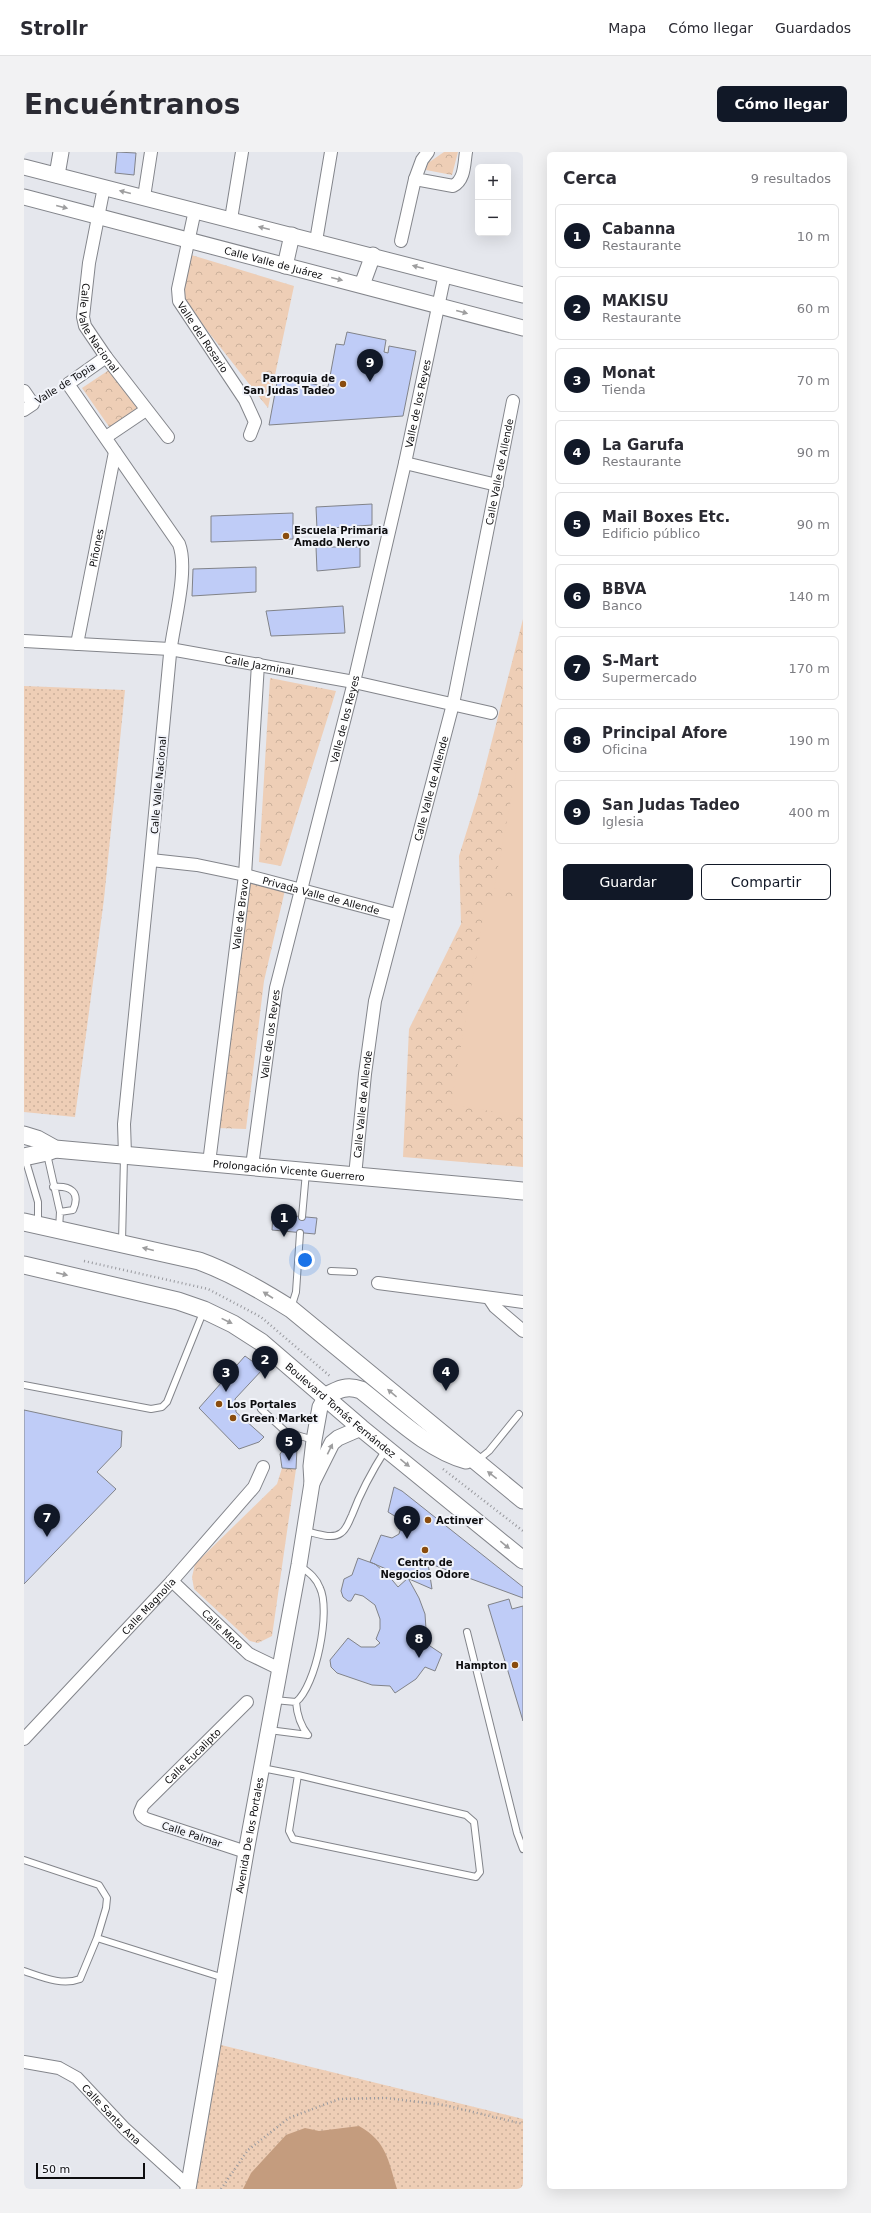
<!DOCTYPE html>
<html lang="es">
<meta charset="utf-8">
<style>
:root{--surface:#fff;--page:#f2f2f3;--text:#2b2b33;--muted:#7c7c81;--line:#e1e1e2;--accent:#111827}
body{margin:0;font-family:"DejaVu Sans",sans-serif;background:var(--page);color:var(--text)}
.controls{position:absolute;right:12px;top:12px;display:grid;overflow:hidden;border-radius:6px;box-shadow:0 4px 16px #0002}
.controls button{width:36px;height:36px;display:grid;place-items:center;padding:0;border:0;border-bottom:1px solid var(--line);background:var(--surface);color:var(--text);font:20px sans-serif}
.scale{position:absolute;left:12px;bottom:10px;width:109px;box-sizing:border-box;padding-left:4px;border:2px solid #0d0d0f;border-top:0;font-size:11px;line-height:14px;white-space:nowrap;color:#0d0d0f;-webkit-text-stroke:3px #f2f4fa;paint-order:stroke}
.you{position:absolute;left:281px;top:1108px;width:14px;height:14px;margin:-10px;border:3px solid #fff;border-radius:50%;background:#1a73e8;box-shadow:0 0 0 6px #1a73e833}
.badge{display:grid;place-items:center;width:26px;height:26px;border-radius:50%;background:var(--accent);color:#fff;font-size:13px;font-weight:700}
.pin{position:absolute;translate:-50% -33px;filter:drop-shadow(0 1px 2px #0008)}
.pin::after{content:'';position:absolute;top:21px;width:14px;height:12px;background:inherit;clip-path:polygon(0 0,100% 0,50% 100%)}
.list{margin:0;padding:0;list-style:none}
h2{display:flex;justify-content:space-between;align-items:center;height:52px;margin:0;padding:0 16px;font-size:17px}
h2 small{font-size:13px;font-weight:400;color:var(--muted)}
.list li{display:grid;grid-template-columns:26px 1fr auto;gap:12px;align-items:center;box-sizing:border-box;height:64px;margin:0 8px 8px;padding:0 8px;border:1px solid var(--line);border-radius:6px}
.list b{display:block;font-size:15px;white-space:nowrap}
.list p{margin:0;font-size:13px;white-space:nowrap;color:var(--muted)}
.list em{font-size:13px;font-style:normal;color:var(--muted)}
.actions{display:flex;gap:8px;padding:12px 16px}
.actions a{flex:1;padding:9px 0;border:1px solid var(--accent);border-radius:6px;text-align:center;font-size:14px;color:var(--accent)}
.actions .main{background:var(--accent);color:#fff}
.map{position:relative;flex:none;width:499px;height:2037px;overflow:hidden;border-radius:6px}
header{display:flex;align-items:center;gap:24px;box-sizing:border-box;height:56px;padding:0 20px;background:var(--surface);border-bottom:1px solid var(--line)}
header strong{font-size:19px}
nav{display:flex;gap:22px;margin-inline-start:auto;font-size:14px}
.intro{display:flex;align-items:center;justify-content:space-between;box-sizing:border-box;height:96px;padding:0 24px}
h1{margin:0;font-size:28px}
.button{padding:10px 18px;border-radius:6px;background:var(--accent);color:#fff;font-size:14px;font-weight:700}
main{display:flex;gap:24px;padding:0 24px}
aside{flex:1;background:var(--surface);border-radius:6px;box-shadow:0 4px 16px #0002}
.map>svg:first-child{display:block}
.grass{fill:url(#grass-dots)}
.park{fill:url(#park-crowns)}
.pitch{fill:#eeceb6}
.water{fill:#c49c7e}
.building{fill:#bfccf7;stroke:#818389}
.lines{fill:none;stroke-linecap:round;stroke-linejoin:round}
.service-casing{stroke:#83858b;stroke-width:8}
.minor-casing{stroke:#83858b;stroke-width:14}
.tertiary-casing{stroke:#83858b;stroke-width:17}
.secondary-casing{stroke:#83858b;stroke-width:19}
.path{stroke:#98999e;stroke-width:2.5;stroke-dasharray:1 3;stroke-linecap:butt}
.service{stroke:#fff;stroke-width:6}
.minor{stroke:#fff;stroke-width:12}
.tertiary{stroke:#fff;stroke-width:15}
.secondary{stroke:#fff;stroke-width:17}
.oneway{fill:#9e9e9f}
.poi-dot{fill:#8a4c0e;stroke:#f2f4fa;stroke-width:1.5}
.labels{text-anchor:middle;stroke-width:4;stroke-linejoin:round;paint-order:stroke}
.street-label{font-size:10px;fill:#0d0d0f;stroke:#f2f4fa}
.poi-label{font-size:10px;font-weight:bold;fill:#0d0d0f;stroke:#f2f4fa;text-anchor:start}
</style>
<header>
<strong>Strollr</strong>
<nav><a>Mapa</a><a>Cómo llegar</a><a>Guardados</a></nav>
</header>
<div class="intro"><h1>Encuéntranos</h1><a class="button">Cómo llegar</a></div>
<main>
<div class="map">
<svg width="499" height="2037" viewBox="0 0 499 2037">
<defs>
<pattern id="grass-dots" width="8" height="8" patternUnits="userSpaceOnUse"><rect width="8" height="8" fill="#eeceb6"/><path d="M2 2h.1M6 6h.1" fill="none" stroke="#cbb09b" stroke-width="1.8" stroke-linecap="round"/></pattern>
<pattern id="park-crowns" width="20" height="18" patternUnits="userSpaceOnUse"><rect width="20" height="18" fill="#eeceb6"/><path d="M2 6a3 3 0 1 1 6 0M12 15a3 3 0 1 1 6 0" fill="none" stroke="#cbb09b"/></pattern>
</defs>
<rect width="100%" height="100%" fill="#e5e7ed"/>
<!-- grass -->
<path class="grass" d="M0,534L101,538L80,747L51,965L0,960Z
M197,1893L499,1967V2037H172Z"/>
<!-- park -->
<path class="park" d="M420,0H434L428,23L402,18L404,11Z
M164,102L270,134L244,256L157,145Z
M88,216L115,256L86,276L58,236Z
M499,467V1015L379,1005L385,877L437,772L435,704L454,643Z
M246,526L312,539L257,714L235,710Z
M223,731L261,738L240,829L222,977L193,976Z
M258,1316L272,1317L248,1484L234,1491L226,1489L170,1437L168,1425L171,1412L253,1332Z"/>
<!-- pitch -->
<path class="pitch" d="M499,585V741L470,736Z
M463,743L499,749V965L427,952Z"/>
<!-- water -->
<path class="water" d="M335,1974C363,1990 364,2008 373,2037H219L227,2021L262,1983L281,1976L295,1979Z"/>
<!-- building -->
<path class="building" d="M93,0L112,1L110,23L91,21Z
M323,180L362,188L360,200L364,201L365,194L392,199L379,264L245,273L254,225L304,235L312,192L320,193Z
M348,352V373L293,377L292,355Z
M269,361V387L187,390V364Z
M292,395H336V415L293,419Z
M232,415V440L168,444L169,417Z
M319,454L321,481L247,484L242,459Z
M249,1062L293,1066L291,1082L248,1078Z
M221,1204L239,1217L211,1247L212,1260L240,1285L235,1290L215,1297L175,1256Z
M0,1258L98,1279L97,1295L73,1320L92,1337L0,1432Z
M262,1294L273,1296L272,1317L258,1316L256,1302Z
M370,1335L378,1339L499,1435V1446L404,1411L408,1437L346,1410L357,1383L368,1386L375,1382L377,1375L374,1366L364,1360Z
M334,1406L351,1412L364,1423L374,1435L384,1426L395,1446L401,1462L403,1492L418,1502L411,1519L401,1515L392,1527L371,1541L366,1534L348,1533L313,1521L307,1515L306,1508L324,1486L337,1495H351L356,1491L352,1487L356,1477V1467L351,1453L339,1444L331,1442L327,1449H324L319,1445L317,1439L320,1427L328,1423Z
M485,1447L488,1457L499,1454V1569L464,1453Z"/>
<g class="lines">
<defs>
<path id="service" d="M23,1002L36,1060L35,1077
M1,1006L14,1050V1071
M29,1035C46,1033 57,1040 49,1058L36,1060
M278,1065L282,1020
M98,1090L100,1005
M307,1119L330,1120
M267,1156L272,1140L276,1081
M0,1233L127,1257L138,1255L143,1250L180,1158
M237,1257L262,1280L290,1288
M454,1308L465,1299L495,1262
M281,1379C291,1381 308,1388 317,1381C323,1377 325,1369 328,1363C337,1339 348,1319 362,1297
M443,1480L493,1681L499,1697
M250,1548L272,1550C292,1534 307,1459 296,1436C292,1425 284,1420 276,1414
M272,1550C273,1563 276,1573 284,1583
M245,1578L284,1583
M238,1616L274,1623L442,1663L450,1670L456,1720L452,1725L269,1687L265,1679L274,1623
M0,1708L75,1733L83,1746L82,1756L73,1786
M0,1819C18,1825 38,1834 56,1827L73,1786L200,1826"/>
<g id="minor">
<path d="M404,0L398,8L391,27L429,34C441,28 440,12 442,0"/>
<path id="s1" d="M80,35L65,111L59,165L61,174L82,205L144,285"/>
<path d="M120,45L127,0"/>
<path id="s2" d="M171,58L154,137L155,149L221,248L231,270L226,283"/>
<path d="M207,67L218,0"/>
<path d="M292,89L307,0"/>
<path d="M377,89L391,27"/>
<path d="M82,205L44,232L155,392C165,418 149,473 146,502C132,659 116,815 100,972L101,1003"/>
<path d="M0,239L9,252L0,258"/>
<path d="M82,285L122,258"/>
<path d="M381,311L473,333"/>
<path id="s3" d="M0,489L146,497L330,530L467,561"/>
<path id="s4" d="M53,492L91,300"/>
<path id="s5" d="M127,708L173,713L221,723L372,763"/>
<path id="s6" d="M185,1011L221,723L234,512"/>
<path id="s7" d="M228,1014L252,836L330,530L381,311L421,122"/>
<path id="s8" d="M331,1024L341,922L351,849L429,552L489,249"/>
<path d="M354,1131L499,1150"/>
<path d="M465,1146L471,1155L499,1179"/>
<path id="s9" d="M148,1429L225,1502L256,1517"/>
<path id="s10" d="M0,1587L148,1429L230,1335L239,1315"/>
<path id="s11" d="M222,1700L122,1667L118,1664L116,1660L119,1653L223,1550"/>
<path id="s12" d="M0,1910L35,1916L53,1926L101,1977L165,2035"/>
</g>
<g id="tertiary">
<path d="M0,15L499,143"/>
<path d="M33,23L37,0"/>
<path id="s13" d="M0,45L499,176"/>
<path d="M261,114L268,83"/>
<path d="M338,133L349,103"/>
<path d="M288,1331L308,1291L314,1286L337,1276"/>
<path id="s14" d="M164,2037L222,1700L275,1413L288,1331L287,1314L290,1288L296,1255L302,1244"/>
</g>
<g id="secondary">
<path id="s15" d="M0,983L13,987L31,997L499,1039"/>
<path d="M0,1005L23,1000L31,997"/>
<path d="M0,1070L175,1109C208,1121 237,1138 267,1157L499,1348"/>
<path id="s16" d="M0,1113L154,1149L180,1158L209,1172L237,1190L337,1276L499,1408"/>
<path d="M302,1244C315,1237 323,1233 337,1238C368,1262 404,1298 442,1308"/>
</g>
</defs>
<!-- service casing -->
<use href="#service" class="service-casing"/>
<!-- minor casing -->
<use href="#minor" class="minor-casing"/>
<!-- tertiary casing -->
<use href="#tertiary" class="tertiary-casing"/>
<!-- secondary casing -->
<use href="#secondary" class="secondary-casing"/>
<!-- path -->
<path class="path" d="M20,246L33,239
M60,1109L184,1137L237,1165L307,1225
M419,1317L499,1379
M197,2037L224,1998L265,1966L315,1947L362,1946L420,1953L499,1972"/>
<!-- service -->
<use href="#service" class="service"/>
<!-- minor -->
<use href="#minor" class="minor"/>
<!-- tertiary -->
<use href="#tertiary" class="tertiary"/>
<!-- secondary -->
<use href="#secondary" class="secondary"/>
</g>
<!-- one-way arrows -->
<defs><path id="oneway-solid" d="M-6-.8H1V-3.2L6.5 0L1 3.2V.8H-6Z"/></defs>
<g class="oneway">
<use href="#oneway-solid" transform="translate(101 40) rotate(-166)"/>
<use href="#oneway-solid" transform="translate(38 55) rotate(14)"/>
<use href="#oneway-solid" transform="translate(240 76) rotate(-166)"/>
<use href="#oneway-solid" transform="translate(394 115) rotate(-165)"/>
<use href="#oneway-solid" transform="translate(313 127) rotate(14)"/>
<use href="#oneway-solid" transform="translate(438 160) rotate(15)"/>
<use href="#oneway-solid" transform="translate(124 1097) rotate(-166)"/>
<use href="#oneway-solid" transform="translate(38 1122) rotate(13)"/>
<use href="#oneway-solid" transform="translate(244 1143) rotate(-147)"/>
<use href="#oneway-solid" transform="translate(203 1169) rotate(26)"/>
<use href="#oneway-solid" transform="translate(368 1241) rotate(-140)"/>
<use href="#oneway-solid" transform="translate(306 1297) rotate(-64)"/>
<use href="#oneway-solid" transform="translate(381 1311) rotate(39)"/>
<use href="#oneway-solid" transform="translate(468 1323) rotate(-142)"/>
<use href="#oneway-solid" transform="translate(481 1393) rotate(39)"/>
</g>
<!-- markers -->
<g class="poi-dot">
<circle cx="319" cy="232" r="4"/>
<circle cx="262" cy="384" r="4"/>
<circle cx="195" cy="1252" r="4"/>
<circle cx="209" cy="1266" r="4"/>
<circle cx="404" cy="1368" r="4"/>
<circle cx="401" cy="1398" r="4"/>
<circle cx="491" cy="1513" r="4"/>
</g>
<g class="labels">
<!-- street labels -->
<g class="street-label">
<text dy="4" stroke="none"><textPath href="#s13" startOffset="258">Calle Valle de Juárez</textPath></text>
<text dy="4" stroke="none"><textPath href="#s1" startOffset="147">Calle Valle Nacional</textPath></text>
<text dy="4" stroke="none"><textPath href="#s2" startOffset="136">Valle del Rosario</textPath></text>
<text transform="translate(41 231) rotate(-32)" y="4">Valle de Topia</text>
<text dy="4" stroke="none"><textPath href="#s7" startOffset="781">Valle de los Reyes</textPath></text>
<text dy="4" stroke="none"><textPath href="#s8" startOffset="720">Calle Valle de Allende</textPath></text>
<text dy="4" stroke="none"><textPath href="#s4" startOffset="98">Piñones</textPath></text>
<text dy="4" stroke="none"><textPath href="#s3" startOffset="237">Calle Jazminal</textPath></text>
<text dy="4" stroke="none"><textPath href="#s7" startOffset="457">Valle de los Reyes</textPath></text>
<text transform="translate(134 633) rotate(-85)" y="4">Calle Valle Nacional</text>
<text dy="4" stroke="none"><textPath href="#s8" startOffset="396">Calle Valle de Allende</textPath></text>
<text dy="4" stroke="none"><textPath href="#s5" startOffset="174">Privada Valle de Allende</textPath></text>
<text dy="4" stroke="none"><textPath href="#s6" startOffset="251">Valle de Bravo</textPath></text>
<text dy="4" stroke="none"><textPath href="#s7" startOffset="133">Valle de los Reyes</textPath></text>
<text dy="4" stroke="none"><textPath href="#s8" startOffset="72">Calle Valle de Allende</textPath></text>
<text dy="4" stroke="none"><textPath href="#s15" startOffset="269">Prolongación Vicente Guerrero</textPath></text>
<text dy="4" stroke="none"><textPath href="#s16" startOffset="356">Boulevard Tomás Fernández</textPath></text>
<text dy="4" stroke="none"><textPath href="#s10" startOffset="182">Calle Magnolia</textPath></text>
<text dy="4" stroke="none"><textPath href="#s9" startOffset="70">Calle Moro</textPath></text>
<text dy="4" stroke="none"><textPath href="#s11" startOffset="192">Calle Eucalipto</textPath></text>
<text transform="translate(168 1682) rotate(18)" y="4">Calle Palmar</text>
<text dy="4" stroke="none"><textPath href="#s14" startOffset="359">Avenida De los Portales</textPath></text>
<text dy="4" stroke="none"><textPath href="#s12" startOffset="106">Calle Santa Ana</textPath></text>
</g>
<!-- poi labels -->
<g class="poi-label">
<text x="311" y="230" text-anchor="end">Parroquia de<tspan x="311" dy="12">San Judas Tadeo</tspan></text>
<text x="270" y="382">Escuela Primaria<tspan x="270" dy="12">Amado Nervo</tspan></text>
<text x="203" y="1256">Los Portales</text>
<text x="217" y="1270">Green Market</text>
<text x="412" y="1372">Actinver</text>
<text x="401" y="1414" text-anchor="middle">Centro de<tspan x="401" dy="12">Negocios Odore</tspan></text>
<text x="483" y="1517" text-anchor="end">Hampton</text>
</g>
</g>
</svg>
<div class="controls">
<button>+</button>
<button>−</button>
</div>
<div class="scale">50 m</div>
<div class="you"></div>
<div class="pin badge" style="left:260px;top:1085px">1</div>
<div class="pin badge" style="left:241px;top:1227px">2</div>
<div class="pin badge" style="left:202px;top:1240px">3</div>
<div class="pin badge" style="left:422px;top:1239px">4</div>
<div class="pin badge" style="left:265px;top:1309px">5</div>
<div class="pin badge" style="left:383px;top:1387px">6</div>
<div class="pin badge" style="left:23px;top:1385px">7</div>
<div class="pin badge" style="left:395px;top:1506px">8</div>
<div class="pin badge" style="left:346px;top:230px">9</div>
</div>
<aside>
<h2>Cerca<small>9 resultados</small></h2>
<ul class="list">
<li><span class="badge">1</span><div><b>Cabanna</b><p>Restaurante</p></div><em>10 m</em></li>
<li><span class="badge">2</span><div><b>MAKISU</b><p>Restaurante</p></div><em>60 m</em></li>
<li><span class="badge">3</span><div><b>Monat</b><p>Tienda</p></div><em>70 m</em></li>
<li><span class="badge">4</span><div><b>La Garufa</b><p>Restaurante</p></div><em>90 m</em></li>
<li><span class="badge">5</span><div><b>Mail Boxes Etc.</b><p>Edificio público</p></div><em>90 m</em></li>
<li><span class="badge">6</span><div><b>BBVA</b><p>Banco</p></div><em>140 m</em></li>
<li><span class="badge">7</span><div><b>S-Mart</b><p>Supermercado</p></div><em>170 m</em></li>
<li><span class="badge">8</span><div><b>Principal Afore</b><p>Oficina</p></div><em>190 m</em></li>
<li><span class="badge">9</span><div><b>San Judas Tadeo</b><p>Iglesia</p></div><em>400 m</em></li>
</ul>
<div class="actions"><a class="main">Guardar</a><a>Compartir</a></div>
</aside>
</main>
